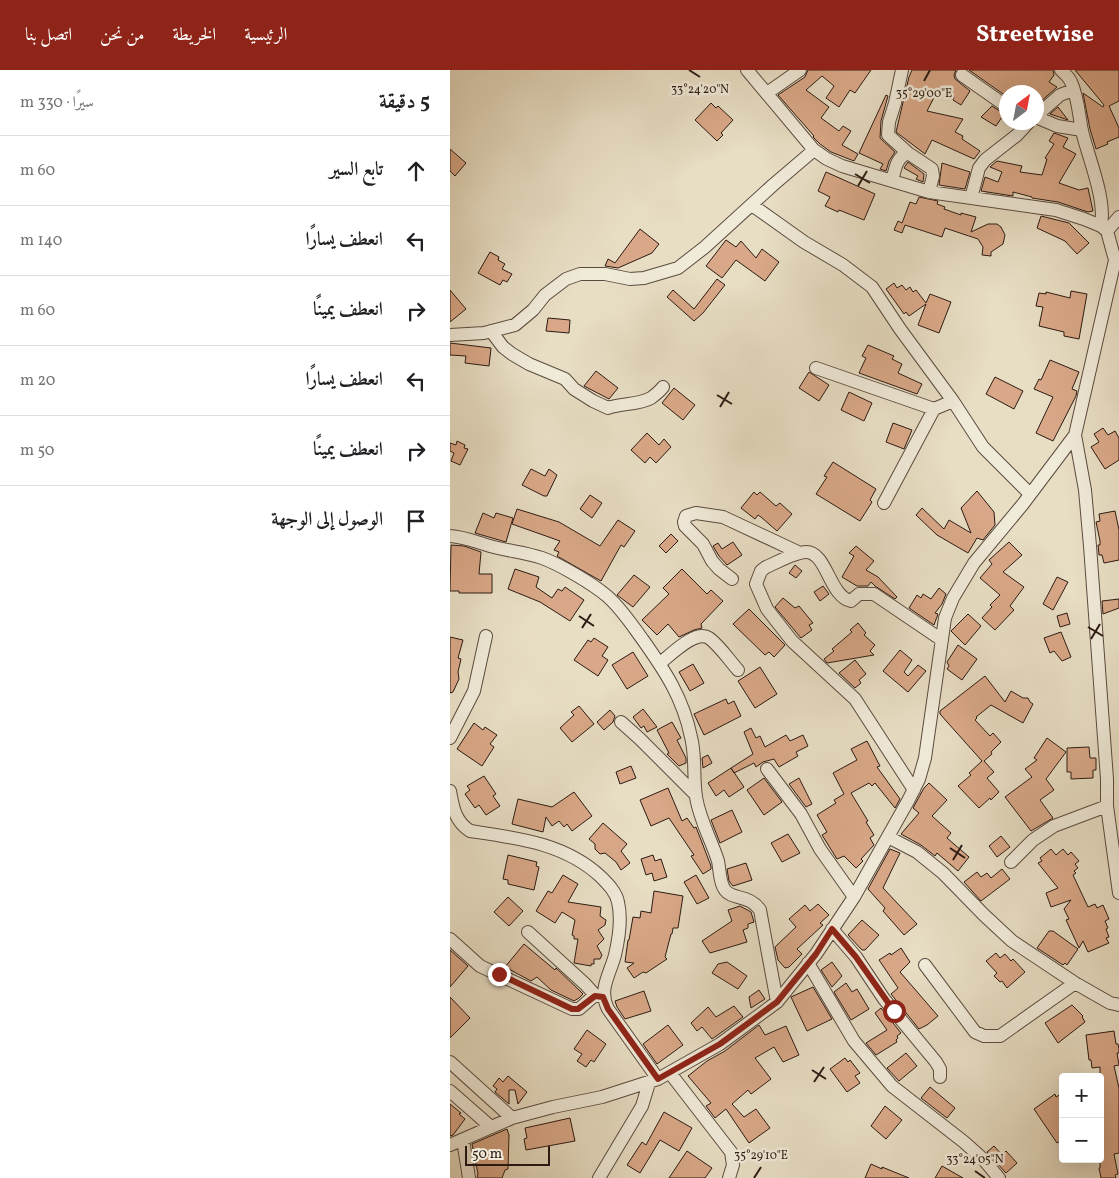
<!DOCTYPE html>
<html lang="ar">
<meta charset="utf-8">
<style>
:root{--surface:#fff;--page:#f2f2f2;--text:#202124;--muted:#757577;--line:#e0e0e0;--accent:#8f2418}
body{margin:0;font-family:Vollkorn,Amiri,serif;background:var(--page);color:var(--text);direction:rtl}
.controls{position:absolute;right:15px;bottom:15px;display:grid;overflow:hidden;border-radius:5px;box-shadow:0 5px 20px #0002}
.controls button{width:45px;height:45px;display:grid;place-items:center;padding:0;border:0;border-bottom:1px solid var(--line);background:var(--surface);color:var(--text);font:25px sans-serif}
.compass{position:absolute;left:549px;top:15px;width:45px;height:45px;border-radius:50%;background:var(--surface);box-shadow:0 5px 20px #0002;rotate:32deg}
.scale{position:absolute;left:15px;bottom:12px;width:85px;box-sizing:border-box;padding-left:5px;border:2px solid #2c1a13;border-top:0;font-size:14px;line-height:18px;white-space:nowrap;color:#2c1a13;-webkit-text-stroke:4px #f0ead9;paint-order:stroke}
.stop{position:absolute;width:15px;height:15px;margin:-11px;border:4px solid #8f2418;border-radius:50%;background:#fff}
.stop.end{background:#8f2418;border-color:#fff;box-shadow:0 1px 5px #0008}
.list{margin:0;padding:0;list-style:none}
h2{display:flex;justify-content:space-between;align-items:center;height:65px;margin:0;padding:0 20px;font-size:21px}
h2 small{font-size:16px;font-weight:400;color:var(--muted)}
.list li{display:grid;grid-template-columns:32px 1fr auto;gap:15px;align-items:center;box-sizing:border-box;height:70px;padding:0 20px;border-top:1px solid var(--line)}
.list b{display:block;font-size:19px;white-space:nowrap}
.list em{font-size:16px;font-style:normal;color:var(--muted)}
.icon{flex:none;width:28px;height:28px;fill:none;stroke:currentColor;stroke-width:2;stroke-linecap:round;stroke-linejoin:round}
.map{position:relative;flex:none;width:669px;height:1108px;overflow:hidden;direction:ltr}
header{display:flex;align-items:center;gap:30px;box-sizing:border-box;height:70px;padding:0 25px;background:var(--accent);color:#fff}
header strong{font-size:24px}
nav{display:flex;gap:28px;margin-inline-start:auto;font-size:18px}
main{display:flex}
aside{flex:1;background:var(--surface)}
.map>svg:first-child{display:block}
.building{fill:#d9a888;stroke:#2c1a13}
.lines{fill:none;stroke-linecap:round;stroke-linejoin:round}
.minor-casing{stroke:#5b4b3f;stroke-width:14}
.minor{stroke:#f0ead9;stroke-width:12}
.route{stroke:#8f2418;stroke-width:6}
.ticks{fill:none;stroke:#2c1a13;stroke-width:2}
.ticks-label{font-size:12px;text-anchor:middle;fill:#2c1a13;stroke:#f0ead9;stroke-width:5;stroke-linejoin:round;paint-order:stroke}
</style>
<header>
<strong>Streetwise</strong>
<nav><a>الرئيسية</a><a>الخريطة</a><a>من نحن</a><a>اتصل بنا</a></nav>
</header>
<main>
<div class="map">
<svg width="669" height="1108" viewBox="0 0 669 1108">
<rect width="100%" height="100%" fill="#e8dec4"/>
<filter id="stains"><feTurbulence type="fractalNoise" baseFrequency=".004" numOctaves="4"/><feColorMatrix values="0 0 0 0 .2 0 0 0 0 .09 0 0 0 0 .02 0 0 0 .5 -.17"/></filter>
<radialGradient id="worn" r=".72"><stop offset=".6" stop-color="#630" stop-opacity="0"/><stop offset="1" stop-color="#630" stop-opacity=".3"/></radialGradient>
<!-- building -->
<path class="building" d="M358,0H421L405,23L400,20L389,37L376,28L384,16L372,6L356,20L379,37L371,48L389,61L393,56L401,61L392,75L408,84L404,91L381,82L370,74L363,67L364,66L328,25L355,7Z
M462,0H506L504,5L505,9L520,21L511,35L503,30L504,27L489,18L477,41L513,49L505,62L513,66L512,69L530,81L524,89L482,70L475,84L446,62L459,7Z
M519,0H603L604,5L599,12L607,17L588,34L586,22H556V26Z
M625,0H669V31L659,36L669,58V67L657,72L658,74L646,79L640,59L633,23L653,37L654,35Z
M436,25L438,26L431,51L430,68L445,82L439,91L436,101L430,99L433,94L409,83Z
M261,33L266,38L268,36L283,50L271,63L273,65L267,71L245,50Z
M542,36L554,44L546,56L531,47Z
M608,37L618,50L600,44Z
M604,63L618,68L613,77L626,84L609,113L629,120L638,118L643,141L638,142L608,132L582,128V127L563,122V126L531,121L535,107L548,112L552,102L540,97L547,91L572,96L570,102L592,105L597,89L595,88L604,74L599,71Z
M0,79L16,93L5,106L0,101Z
M458,92L474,104L473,112L466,109L468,106L454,98Z
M492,93L520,102L515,119L489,115Z
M376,102L425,124L414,150L389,140L388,142L375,136L380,127L368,121Z
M469,127L488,131L487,134L495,137L494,139L511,145V143L526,147L521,162L538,154H547L551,157L555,165L553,174L541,182V186L532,185L533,177L528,169L495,158L492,167L455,155L452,163L444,160L448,151L452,153L460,132L466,134Z
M591,146L619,153L639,173L627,184L615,171L587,158Z
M190,159L209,174L202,183L168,198L155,196L158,189L165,193Z
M276,170L286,177L291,171L306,188L312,179L329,192L315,211L286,190L272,208L256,196Z
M40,182L49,187L48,190L55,194L52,199L62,204L57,212L53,210L50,215L28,203Z
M267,209L275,215L253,243L244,251L217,227L223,220L244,239Z
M444,213L447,218L452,215L456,220L460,217L463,222L466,220L476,233L480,224L501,232L489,263L468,255L476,234L459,246L456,242L454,244L436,219Z
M0,220L16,239L0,252Z
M621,221L637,224L629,269L614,266V262L589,256L593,237L586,236L589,223L596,224V222L620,228Z
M98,248L120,250L119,263L96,261Z
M0,273L41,278L39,296L15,293L16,286L0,285Z
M418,275L444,286L442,289L452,294L448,303L472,314L467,324L409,303L416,288L412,286Z
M600,290L629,302L622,319L627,321L626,326L603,371L586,363L603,327L584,319L589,309L591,310Z
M146,301L168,318L159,329L134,316Z
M359,302L379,315L369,331L349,318Z
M545,307L573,321L564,339L536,324Z
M224,318L245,335L233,350L212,333Z
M399,322L422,333L414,351L391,340Z
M443,353L462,360L454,379L436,372Z
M653,358L658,365L665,361L669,368V390L655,399L641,377L649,372L644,364Z
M197,363L209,375L214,369L221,377L206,393L200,387L195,393L181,380Z
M7,371L15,375L14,378L18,379L10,395L1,391L4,383L0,381V373L6,375Z
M383,392L426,419L420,430L422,432L410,451L366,424L377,407L374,406Z
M81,399L95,406L99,399L107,405L97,426H94L72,415Z
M527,421L544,442L545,455L533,470L527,468L518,483L487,465L466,445L472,438L494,459L499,450L521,463L511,438Z
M304,422L307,425L310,422L326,436L330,433L342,444L327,461L311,447L308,445L305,449L291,438Z
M140,425L152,433L142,448L130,439Z
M67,439L109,452L150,476L168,450L185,461L174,477L171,475L151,511L107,486L109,482L104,480L110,471L62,454Z
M665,441L669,460V490L654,493L652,485H649L648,475H650V471L646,452L650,451L649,444Z
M33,443L44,448L46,443L63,448L56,472L25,463Z
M221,464L228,471L216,483L209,476Z
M283,472L292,485L277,495L269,486L263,476L268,473L272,479Z
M559,472L572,485L553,502L574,517L560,536L564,540L545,560L532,548L542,537L540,535L550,525L530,508L542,494L539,490Z
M1,475L14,476L31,482L29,504H42V523H9V521H0Z
M406,476L424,491L416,500L428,507L447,527L445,529L425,516L421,512L418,516H407L392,507L404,486L399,483Z
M345,495L352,501L346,508L339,503Z
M65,499L89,507L86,517L102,528L108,519L112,521L115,517L134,530L120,551L90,532L58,519Z
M232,499L257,524L261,520L273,531L251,554L252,558L244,560L229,567L218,554L207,565L192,550L219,524L213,518Z
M184,505L200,517L183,537L167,525Z
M607,507L618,512L603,540L593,534Z
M373,516L379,524L370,531L364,522Z
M489,518L496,524L492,534L485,543L488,544L484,555L459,538L467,525L471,528L473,524L481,529Z
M333,528L345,538L349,536L363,553L359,555L362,560L351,568L325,537Z
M669,529V538L653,544L652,531Z
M299,539L335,575L324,587L319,582L315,585L283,554Z
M617,543L620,554L610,557L607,546Z
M518,544L531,556L515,575L501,561Z
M408,553L416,563L414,565L425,575L420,581L424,585L377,593L374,589L384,581L382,579L402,562L400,560Z
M611,562L621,587L612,591L604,581L600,583L594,568Z
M0,567L13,570L8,588L11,589L8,602L9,609L3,622L0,623Z
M144,568L158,577L152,586L158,590L148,606L124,590L138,570L141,572Z
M508,575L527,589L512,610L497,599L499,596L497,592Z
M450,580L462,590L454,602L458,606L468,595L476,601L458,622L433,601Z
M183,582L198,606L177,619L162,595Z
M405,590L416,604L409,610L411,613L405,618L389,603Z
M243,594L254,613L240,621L229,602Z
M310,597L327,624L305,638L288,611Z
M535,606L555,632L561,621L573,628H578L580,632L583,634L573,653L541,635L526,647L527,648L525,650L540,666L543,663L551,672L541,682L542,684L534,691L544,702L537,708L549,722L541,730L540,728L529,738L508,716L521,705L519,703L532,691L490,644V641Z
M276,629L278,634L284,631L291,646L254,665L244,644Z
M129,636L144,654L122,672L110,658L124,645L121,642Z
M193,639L207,657L197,662L194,656L191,658L183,647Z
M160,640L165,646L163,652L154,660L147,652Z
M222,652L231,668L227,670L236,688V693L229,696L217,684L219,683L207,660Z
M24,653L33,660L35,657L47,665L40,674L44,677L32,696L7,679Z
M301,658L306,668L310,666L315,677L336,665L340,671L353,665L358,676L346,682L348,686L329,697L324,689L313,692L306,697L304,693L284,703L281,698L303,684L294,662Z
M597,668L616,682L596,709L604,720L590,730L603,748L581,761L555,727L582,707L575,699L587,690L584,688Z
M417,671L430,696L427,697L450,729L445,738L425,713L422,716L419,713L401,723L418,751L416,752L424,765L420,768L424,775L411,789L413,791L406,798L394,786L387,789L372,765L377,762L367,745L386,733L384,730L394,724L383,703L407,690L401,679Z
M639,677L640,688H646V700H643V708L621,709V702H617V678Z
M258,685L262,693L253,698L252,688Z
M181,696L186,708L170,714L166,702Z
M281,698L294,717L279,727L274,720L266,726L258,713Z
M34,706L46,724L43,726L50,736L36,745L29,735L25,738L15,724L20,720L17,716Z
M314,708L332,732L314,745L297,720Z
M349,708L362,734L356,737L339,714Z
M479,713L497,730L482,746L501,763L497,768L519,787L508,801L487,783L485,786L471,775L451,764L469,743L463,738L474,718Z
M218,718L232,751L237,748L244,758L246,757L261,796V799L253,804L241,786L244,785L219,748L201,756L190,730Z
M124,722L142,746L122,761L117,754L114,757L109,751L102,756L96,747L93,762L62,754L68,729L102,737Z
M282,740L292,762L270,773L261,750Z
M153,753L177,774L171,781L180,793L171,800L166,792L155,783L150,784L145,779V774L139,769Z
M338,764L350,783L332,792L321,773Z
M551,766L560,777L547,787L539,776Z
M440,779L450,783L433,818L467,854L454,865L433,841L435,838L418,819Z
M601,779L606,785L613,779L618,785L621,782L629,791L625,794L628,798L624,801L626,803L623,805L638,837L645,834L647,838L653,835L659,849L655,851L658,858L656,859L659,867L656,868L659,873L638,882L633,871L629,878L616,850L619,849L614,839L621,830L601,837L596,823L608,818L588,793L592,791L590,788Z
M58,785L87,792L86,796L89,797L84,820L58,814V810L53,809Z
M203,785L205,791L211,789L217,807L204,811L202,803L196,805L191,789Z
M296,793L302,810L283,816L279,811L277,799Z
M552,799L560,809L531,831L514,812L527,802L531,807L537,803L541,808Z
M113,805L128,814L118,832L151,837L150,846L156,850L155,855L148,860L154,869L147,876L152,885L150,889H144V894H141V896L124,893L128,869H124V866L122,865L125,850L112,842L105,853L86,841L98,821L102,823Z
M246,805L259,828L247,834L234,812Z
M204,821L233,826L228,858H223L222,864H221L215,887L217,889L196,903L193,902L184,908L177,898L184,893L175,892L178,870H179L183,847L190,848L191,841L201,843Z
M58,827L73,841L59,856L44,842Z
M368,834L379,845L370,853L373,855L347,879L352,884L339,897L335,898L328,890L325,877L346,857L339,849L355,835L360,841Z
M290,836L301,842L304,852L298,854V858L293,860L297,872L260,883L252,871L282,851L278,840Z
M412,850L429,865L415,880H412L398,865Z
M599,861H603L628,879L617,895L615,893L613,895L587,878Z
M74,874L105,900L106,898L129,920L133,924L129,928L124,931L101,920L87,907L81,911L55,897Z
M451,878L460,892L450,902L488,946L477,955L469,959L441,924L448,918L429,890L440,883L441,885Z
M0,880L18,896L0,917Z
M546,883L550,888L555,884L561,891L563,889L575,902L557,918L552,911L550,912L544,906L547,903L536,891Z
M277,892L297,906L288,919L262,903L268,894Z
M382,892L392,906L382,917L371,900Z
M396,913L402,922L407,919L419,939L401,950L384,922Z
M363,917L382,949L357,961L341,927Z
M309,920L315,929L301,938L299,927Z
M194,921L201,941L175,949L167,937L165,931Z
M0,927L20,948L0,968Z
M622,935L633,946L632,947L635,952L608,973L595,953Z
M284,936L293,947L262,969L252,957L247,961L241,953L258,937L266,947Z
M431,938L451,963L447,966L448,968L446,970L447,972L426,985L416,973L437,960L425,943Z
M218,955L233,975L207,994L193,974Z
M309,955L315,965L336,956L349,985L333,992L324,977L305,988L321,1009L301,1024L298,1020L282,1034L294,1047L306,1039L320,1058L299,1073L276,1039L265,1048L256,1036L261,1033L238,1006L257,991L275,981Z
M137,960L156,974L144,992L141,990L136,997L127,991L132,984L124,979Z
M664,961L666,974H668L669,979V983H667L669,995L664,996L669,1018V1083L664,1084L668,1104L665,1105L666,1108H651L649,1098H650V1055L653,1054L650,1044V997L642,998L641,990H639L636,965Z
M456,983L467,996L449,1011L437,998Z
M395,988L398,992L400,990L410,1003L405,1006L410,1013L397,1022L380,999Z
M58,1006L77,1022L68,1034L65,1020H59V1034L45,1022L47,1019L43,1016L49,1008L53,1012Z
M480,1017L505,1038L497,1048L471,1028Z
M613,1023V1069L607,1073L584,1039L605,1024L606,1027Z
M0,1034L11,1043L9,1044L15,1049L3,1065L0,1066Z
M435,1036L452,1050L436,1069L421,1056Z
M214,1042L242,1058L229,1081L210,1070L190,1103L177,1095L192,1072L196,1075Z
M120,1048L125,1071L76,1080L74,1069L77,1068L75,1058Z
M57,1059L59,1065L58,1099L55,1100L52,1108H27L28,1104L22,1074Z
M544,1076L552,1085L556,1081L567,1093L556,1103L537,1082Z
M237,1081L262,1098L255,1108H219Z
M421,1094L432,1099V1097L459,1108H415Z
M492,1096L513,1108H485Z"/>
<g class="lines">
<defs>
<path id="minor" d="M297,0L364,80L377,89L392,96L479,122L606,140L634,149L651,156L657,161L665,190L625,365L635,420L640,476L657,709V736L669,823
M452,0L445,33L439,52L438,65L458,83L482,99L483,106L479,122
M611,0C615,4 619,7 621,12C628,27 629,46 632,61C639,90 656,128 651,156
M512,5L556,36
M317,23L350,0
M586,46L610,25L623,20
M586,47L607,56L632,60
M442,111C445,100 446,87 458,83
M521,128L529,98L535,90L567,65L579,52
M302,135L354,172L393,195L422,217L450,259L503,331L533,377L580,424
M657,161L669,147
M41,261L53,277L62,284L79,294L115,309L124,319L143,331L158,338C171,333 189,335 201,328C205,325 210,321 213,317
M0,265L34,263L65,255L83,240L95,225L116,209L130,204H155L180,209L194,208L228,198L255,177L323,115L364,80
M366,298L484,339
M434,433L484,339L503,331
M0,466C15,467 26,472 40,476C57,481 75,482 92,488C109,494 143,514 157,526C171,538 182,555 193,570C215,601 233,628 241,667C246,686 243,707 246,727C250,751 261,769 268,791C270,800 269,812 275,820C282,830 299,824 310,840L327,932
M282,509L269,499L262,491L253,474L235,456L234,452L236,446L246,443L273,447L350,483
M210,593C221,585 245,559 259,568C270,576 279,590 288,600
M171,652L190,669L246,725
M0,668L24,621L36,566
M317,699L351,744L370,779L404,827
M464,720L405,629L342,571L317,539L306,514L311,501L316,497C326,493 345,482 356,482C377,482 379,526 401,531L409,524H424L492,570
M0,721C3,738 5,751 20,761C67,768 115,773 151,807C158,814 166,822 168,832C172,849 169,868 165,885C160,904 148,920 158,939L208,1009
M438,767L467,782L493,803L534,845L562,871L625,913L660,933L669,935
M561,792L583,770L604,756L657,736
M382,859L406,887L434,929L486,992L490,999V1007
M78,862L135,914L145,925
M0,869L30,896L122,939H129L145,925L153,927
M358,893L404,971L442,1016L514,1072L534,1090L549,1108
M475,895L525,962L534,966H550L625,913
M0,992L62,1048
M220,1003L281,1082L283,1095L279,1108
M0,1021L41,1057
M13,1070L19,1108
M0,1075L62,1048L103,1037L152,1027L208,1009L270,974L327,932L366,884L404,827L458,731L469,709L475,688L495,548L503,528L524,493L573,434L625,365
M149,1108L192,1036L199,1013"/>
</defs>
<!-- minor casing -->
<use href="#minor" class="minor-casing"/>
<!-- minor -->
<use href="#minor" class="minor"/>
</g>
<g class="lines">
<!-- route -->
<path class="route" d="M49,904L122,939H128L145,926L153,927L158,939L208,1009L270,974L327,932L366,884L382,859L406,887L444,941"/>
</g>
<!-- ticks -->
<path class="ticks" d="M239,0L250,7M474,11L480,0M405,104L420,113M408,116L417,101M267,325L282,334M270,337L279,322M129,546L144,556M638,557L653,566M132,558L141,544M641,569L650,554M500,778L515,788M503,790L512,775M362,1000L376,1009M364,1012L374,997M525,1101L535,1108M304,1108L311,1097"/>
<g class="ticks-label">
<text x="250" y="23">33°24'20"N</text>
<text x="474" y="27">35°29'00"E</text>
<text x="311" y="1089">35°29'10"E</text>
<text x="525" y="1093">33°24'05"N</text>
</g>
<rect width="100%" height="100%" filter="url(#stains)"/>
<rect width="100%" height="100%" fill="url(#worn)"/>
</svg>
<div class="controls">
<button>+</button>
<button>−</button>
</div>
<svg class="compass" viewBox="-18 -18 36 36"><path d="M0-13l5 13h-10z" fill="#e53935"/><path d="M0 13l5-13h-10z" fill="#757577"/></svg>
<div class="scale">50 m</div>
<div class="stop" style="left:444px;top:941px"></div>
<div class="stop end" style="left:49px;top:904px"></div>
</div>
<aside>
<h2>5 دقيقة<small>سيرًا · 330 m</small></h2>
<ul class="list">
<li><svg class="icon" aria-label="ahead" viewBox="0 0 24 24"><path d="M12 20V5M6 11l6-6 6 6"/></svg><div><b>تابع السير</b></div><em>60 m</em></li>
<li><svg class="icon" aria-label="left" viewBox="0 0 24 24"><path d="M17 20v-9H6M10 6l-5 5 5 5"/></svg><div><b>انعطف يسارًا</b></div><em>140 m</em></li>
<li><svg class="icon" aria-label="right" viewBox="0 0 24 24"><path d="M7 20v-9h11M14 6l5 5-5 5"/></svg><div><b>انعطف يمينًا</b></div><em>60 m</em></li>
<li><svg class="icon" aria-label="left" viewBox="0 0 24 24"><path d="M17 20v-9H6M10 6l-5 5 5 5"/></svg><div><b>انعطف يسارًا</b></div><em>20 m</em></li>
<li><svg class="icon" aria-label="right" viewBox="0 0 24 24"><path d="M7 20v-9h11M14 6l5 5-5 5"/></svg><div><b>انعطف يمينًا</b></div><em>50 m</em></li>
<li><svg class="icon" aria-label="arrive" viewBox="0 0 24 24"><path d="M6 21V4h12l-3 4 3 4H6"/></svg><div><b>الوصول إلى الوجهة</b></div></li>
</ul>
</aside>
</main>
